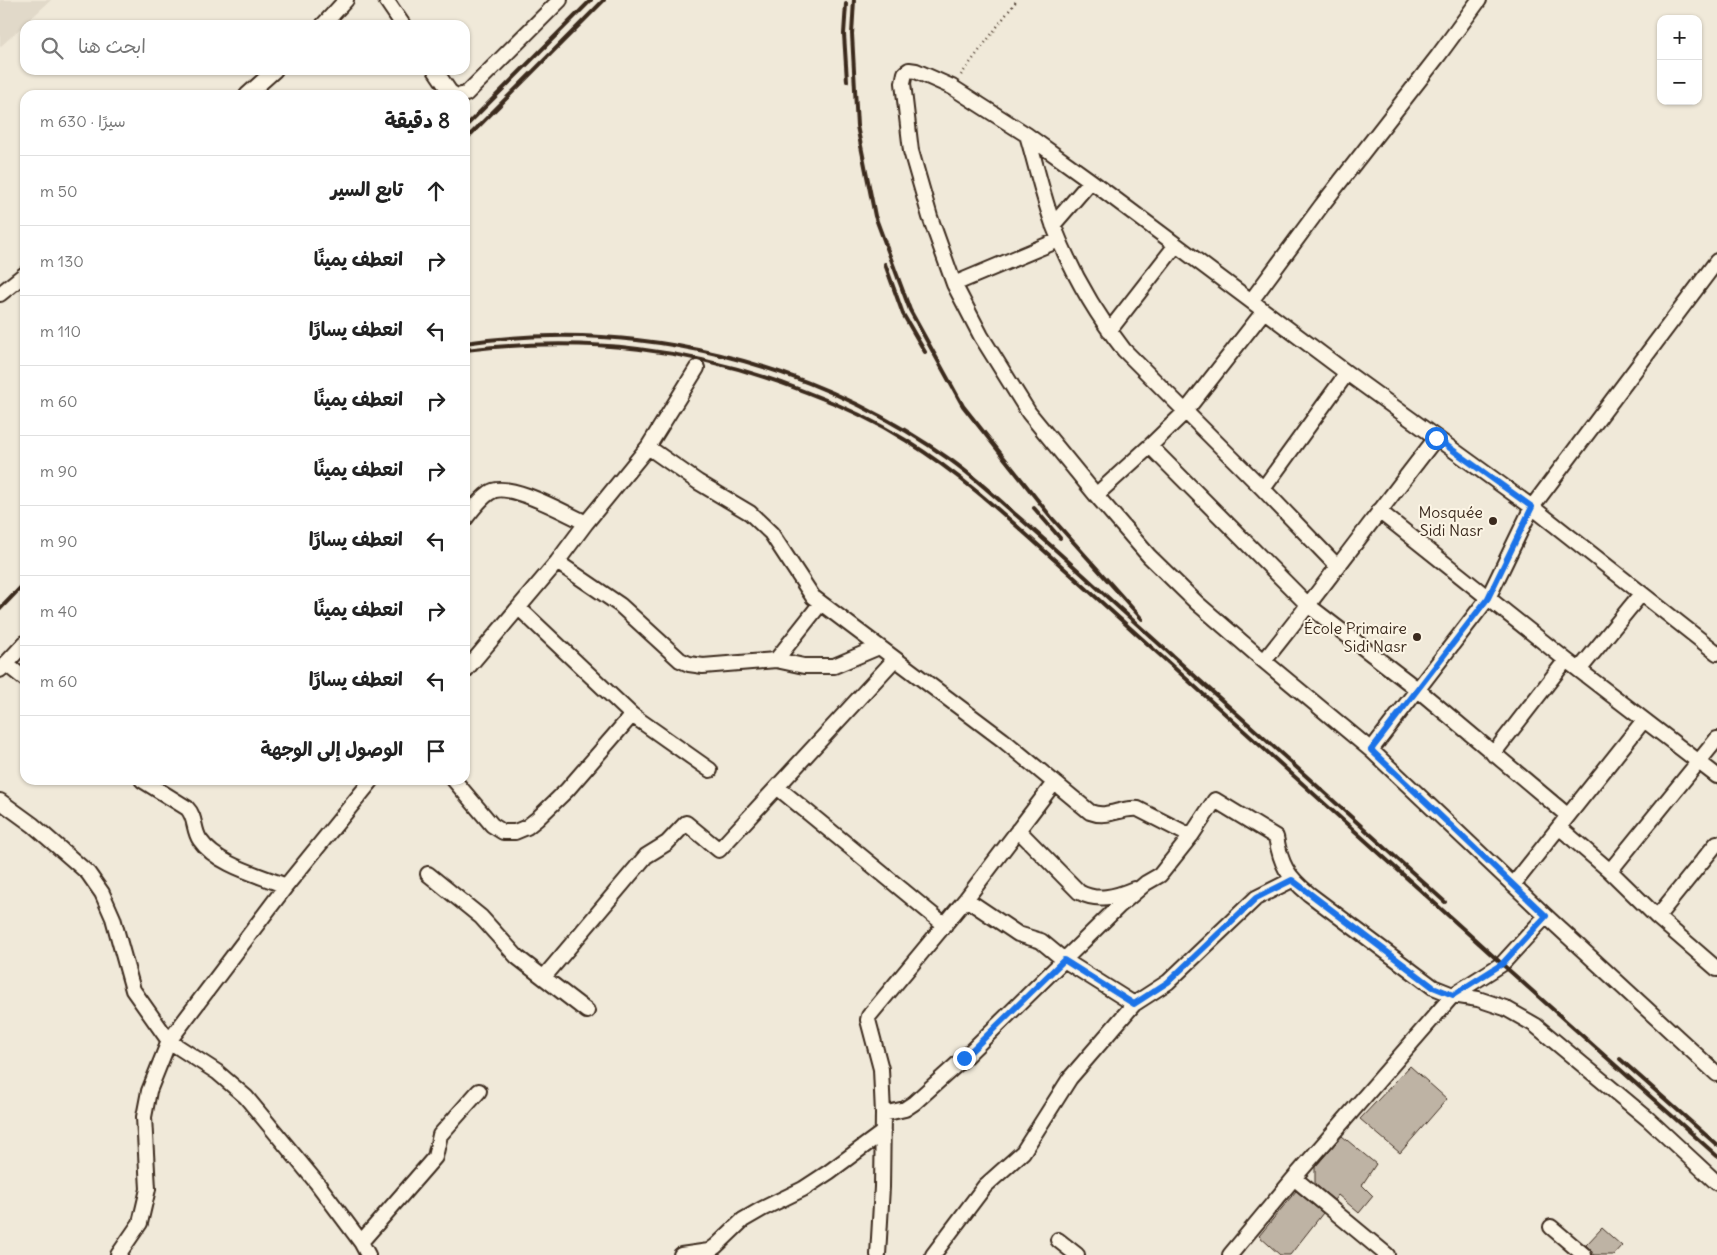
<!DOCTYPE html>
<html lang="ar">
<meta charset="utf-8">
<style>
:root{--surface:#fff;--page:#f2f2f2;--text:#222;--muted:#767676;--line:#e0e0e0}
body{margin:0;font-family:Delius,"Playpen Sans Arabic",sans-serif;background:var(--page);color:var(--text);direction:rtl}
.controls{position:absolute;right:15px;top:15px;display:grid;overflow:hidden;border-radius:10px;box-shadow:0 1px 4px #0004}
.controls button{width:45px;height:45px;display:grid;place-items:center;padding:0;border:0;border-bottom:1px solid var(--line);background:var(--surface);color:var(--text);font:25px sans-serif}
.stop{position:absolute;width:15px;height:15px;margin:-11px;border:4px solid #1a73e8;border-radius:50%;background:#fff}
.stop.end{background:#1a73e8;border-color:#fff;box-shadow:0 1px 5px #0008}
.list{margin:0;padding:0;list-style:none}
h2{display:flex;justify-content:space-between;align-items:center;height:65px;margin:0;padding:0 20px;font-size:21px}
h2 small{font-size:16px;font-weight:400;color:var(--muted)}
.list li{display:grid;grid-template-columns:32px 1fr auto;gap:15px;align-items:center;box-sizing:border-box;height:70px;padding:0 20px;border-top:1px solid var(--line)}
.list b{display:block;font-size:19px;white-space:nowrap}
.list em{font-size:16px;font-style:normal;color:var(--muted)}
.icon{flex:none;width:28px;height:28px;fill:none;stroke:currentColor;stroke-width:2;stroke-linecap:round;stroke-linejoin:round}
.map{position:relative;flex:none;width:1717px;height:1255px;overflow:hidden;direction:ltr}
.search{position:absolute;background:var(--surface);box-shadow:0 1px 4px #0004;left:20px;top:20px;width:450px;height:55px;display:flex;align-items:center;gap:12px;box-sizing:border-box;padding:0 18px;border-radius:15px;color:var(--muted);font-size:19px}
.panel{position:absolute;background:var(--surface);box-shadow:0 1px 4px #0004;left:20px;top:90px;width:450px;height:695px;border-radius:15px;direction:rtl}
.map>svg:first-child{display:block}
.built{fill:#e1d9c9}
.building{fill:#beb3a4;stroke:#3b2a1e}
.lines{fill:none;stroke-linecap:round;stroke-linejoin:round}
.minor-casing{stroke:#3b2a1e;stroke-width:18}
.path{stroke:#3b2a1e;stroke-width:2.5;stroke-dasharray:1 4;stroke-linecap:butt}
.minor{stroke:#fcf5e5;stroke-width:14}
.rail{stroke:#3b2a1e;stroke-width:4}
.route{stroke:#1a73e8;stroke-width:6}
.poi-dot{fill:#3b2a1e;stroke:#fcf5e5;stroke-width:2}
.labels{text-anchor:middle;stroke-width:4;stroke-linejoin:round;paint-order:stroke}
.poi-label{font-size:16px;fill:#3b2a1e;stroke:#fcf5e5;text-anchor:end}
</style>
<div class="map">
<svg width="1717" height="1255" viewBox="0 0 1717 1255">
<rect width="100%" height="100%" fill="#f0e9d9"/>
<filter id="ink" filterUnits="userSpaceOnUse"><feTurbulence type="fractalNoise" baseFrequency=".02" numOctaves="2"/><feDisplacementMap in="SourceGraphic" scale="10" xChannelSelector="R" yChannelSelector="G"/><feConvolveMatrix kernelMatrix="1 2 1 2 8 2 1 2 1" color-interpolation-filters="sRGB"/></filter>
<g filter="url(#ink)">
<!-- built -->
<path class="built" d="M0,0H51L0,47Z"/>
<!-- building -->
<path class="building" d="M1410,1066L1447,1099L1400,1153L1360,1119Z
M1342,1136L1376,1164L1362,1185L1373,1196L1359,1213L1338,1195L1334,1200L1315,1184V1167Z
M1296,1191L1323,1213L1290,1255H1280L1259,1236Z
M1602,1228L1622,1246L1614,1255H1594L1586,1245Z"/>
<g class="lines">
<defs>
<path id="minor" d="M386,0L403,25
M323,25L346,0
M435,70L450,92L455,95
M247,95L275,70
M461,95L466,94L560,0
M1027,135C1036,165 1043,197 1054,227C1071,271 1095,313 1124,350L1263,489L1337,566
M1053,225L1091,181
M954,284L1059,240
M0,294L25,274
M1251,301L1322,205L1438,56L1479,0
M1109,331L1176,245
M1150,446L1309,606L1417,689L1567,815
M648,447L698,482L750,513L771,533L813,597L1003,740L1090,812C1108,819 1120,807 1138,809L1191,836L1215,800L1276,837C1281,865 1287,876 1309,894L1433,987L1453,995L1478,999L1505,1008L1535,1025L1648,1119L1717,1183
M1263,489L1347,373
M1096,495L1150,446L1185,412L1264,311
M1379,511L1566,660L1717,776
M465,519C472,510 480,499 489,493C506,479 567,514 586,523
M557,562L620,605L680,660L689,664L703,666L776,660L804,666H834L879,647
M519,608L632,715L710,770
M1717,653L1532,507L1347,373L1091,181L1027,135L952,87L916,71L909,70L905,73L903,83L911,151L930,217L954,284L981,336L1029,413L1096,495L1149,556L1197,603L1264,661L1371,750L1546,916L1717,1074
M776,660L821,603
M1264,661C1323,588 1378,512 1436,438
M6,664L25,679
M0,670L25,643
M1579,670L1641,594
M465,671L557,562L586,523L648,447L697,368
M1371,750L1488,598L1532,507L1717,261
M1493,754L1566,660
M142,780L187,808C196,817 193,830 200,840C217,865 259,875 286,886
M454,780L492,825L503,832H515L527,827L537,819L567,790L632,715
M777,787L945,925
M0,801L33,825L88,873L102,893L113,918L133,990L169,1041L217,1072L246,1097L317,1183L361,1242L368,1255
M1559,827L1610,871L1657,917L1717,969
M1018,830L1079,892C1097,902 1115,897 1134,889
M1610,871L1717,739
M428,874L481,917L517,957L587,1011
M1513,885L1644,720
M966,899L1018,934L1041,941L1064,960L1134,1004
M1657,917L1717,843
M544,977L646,856L667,843L686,823L719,850L895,659
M883,1114L905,1109L914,1103L964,1058L1118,907L1146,883L1160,875L1191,836
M1294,1178L1387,1255
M1551,1227L1584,1255
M1058,1240L1077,1255
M361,1242L435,1157L440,1135L479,1091
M118,1255L140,1223L148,1189L144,1117L149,1091L169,1041L286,886L372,780
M681,1255L709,1251L716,1246L743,1220L762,1209L803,1189L829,1172L883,1132
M878,1255L882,1187L883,1114L881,1069L868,1020L869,1016L966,899L1054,783
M933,1255L985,1186L1023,1152L1070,1078L1134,1004L1168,982L1256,898L1292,880
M1230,1255L1294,1178L1453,995L1502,964L1546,916"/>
</defs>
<!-- minor casing -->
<use href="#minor" class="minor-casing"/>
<!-- path -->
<path class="path" d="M961,75L1017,0"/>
<!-- minor -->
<use href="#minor" class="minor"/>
<!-- rail -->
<path class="rail" d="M854,0L852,34L857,126L875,216L910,310L963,406L1051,517L1142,619
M846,4L844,34L847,81
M465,127L591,0
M465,140L604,0
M885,264L903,314L925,352
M465,343C636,318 811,360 952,461C974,477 995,496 1015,514C1057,550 1097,588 1138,625C1241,717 1343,809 1445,902
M465,350C587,336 691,347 806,392C841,405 875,421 907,441C962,475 1009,519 1057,562L1502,964L1717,1156
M1034,508L1060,538
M0,609L25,583
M1620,1059L1717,1145"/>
</g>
</g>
<g class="lines" filter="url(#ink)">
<!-- route -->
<path class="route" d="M964,1058L1064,960L1134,1004L1168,982L1256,898L1292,880L1433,987L1453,995L1502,964L1546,916L1371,750L1488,598L1532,507L1436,438"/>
</g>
<!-- markers -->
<g class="poi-dot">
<circle cx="1493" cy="521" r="5"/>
<circle cx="1417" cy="637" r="5"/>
</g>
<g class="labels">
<!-- poi labels -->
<g class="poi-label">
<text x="1483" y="518">Mosquée<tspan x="1483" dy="18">Sidi Nasr</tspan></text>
<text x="1407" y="634">École Primaire<tspan x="1407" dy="18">Sidi Nasr</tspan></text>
</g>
</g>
</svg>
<div class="controls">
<button>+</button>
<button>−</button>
</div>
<div class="stop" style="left:1436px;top:438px"></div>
<div class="stop end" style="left:964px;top:1058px"></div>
<div class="search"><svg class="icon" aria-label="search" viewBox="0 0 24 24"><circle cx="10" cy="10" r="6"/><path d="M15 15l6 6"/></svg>ابحث هنا</div>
<section class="panel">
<h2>8 دقيقة<small>سيرًا · 630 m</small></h2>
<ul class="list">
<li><svg class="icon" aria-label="ahead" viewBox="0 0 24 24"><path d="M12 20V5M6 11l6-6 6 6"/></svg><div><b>تابع السير</b></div><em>50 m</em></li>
<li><svg class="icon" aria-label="right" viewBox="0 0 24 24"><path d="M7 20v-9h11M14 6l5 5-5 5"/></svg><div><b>انعطف يمينًا</b></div><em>130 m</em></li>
<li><svg class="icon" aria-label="left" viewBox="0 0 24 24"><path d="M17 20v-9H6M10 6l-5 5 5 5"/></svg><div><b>انعطف يسارًا</b></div><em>110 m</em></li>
<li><svg class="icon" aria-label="right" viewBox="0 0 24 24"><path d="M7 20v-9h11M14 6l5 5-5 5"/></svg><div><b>انعطف يمينًا</b></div><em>60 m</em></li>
<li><svg class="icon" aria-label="right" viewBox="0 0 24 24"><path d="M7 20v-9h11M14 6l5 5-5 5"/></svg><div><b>انعطف يمينًا</b></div><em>90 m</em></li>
<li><svg class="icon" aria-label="left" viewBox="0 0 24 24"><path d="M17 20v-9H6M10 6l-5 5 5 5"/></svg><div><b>انعطف يسارًا</b></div><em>90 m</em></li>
<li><svg class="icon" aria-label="right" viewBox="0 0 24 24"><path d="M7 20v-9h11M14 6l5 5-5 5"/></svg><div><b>انعطف يمينًا</b></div><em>40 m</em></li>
<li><svg class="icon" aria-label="left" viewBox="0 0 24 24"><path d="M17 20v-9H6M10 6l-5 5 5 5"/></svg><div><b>انعطف يسارًا</b></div><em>60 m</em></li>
<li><svg class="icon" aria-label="arrive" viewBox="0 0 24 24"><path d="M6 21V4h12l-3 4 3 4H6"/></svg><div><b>الوصول إلى الوجهة</b></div></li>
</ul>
</section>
</div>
